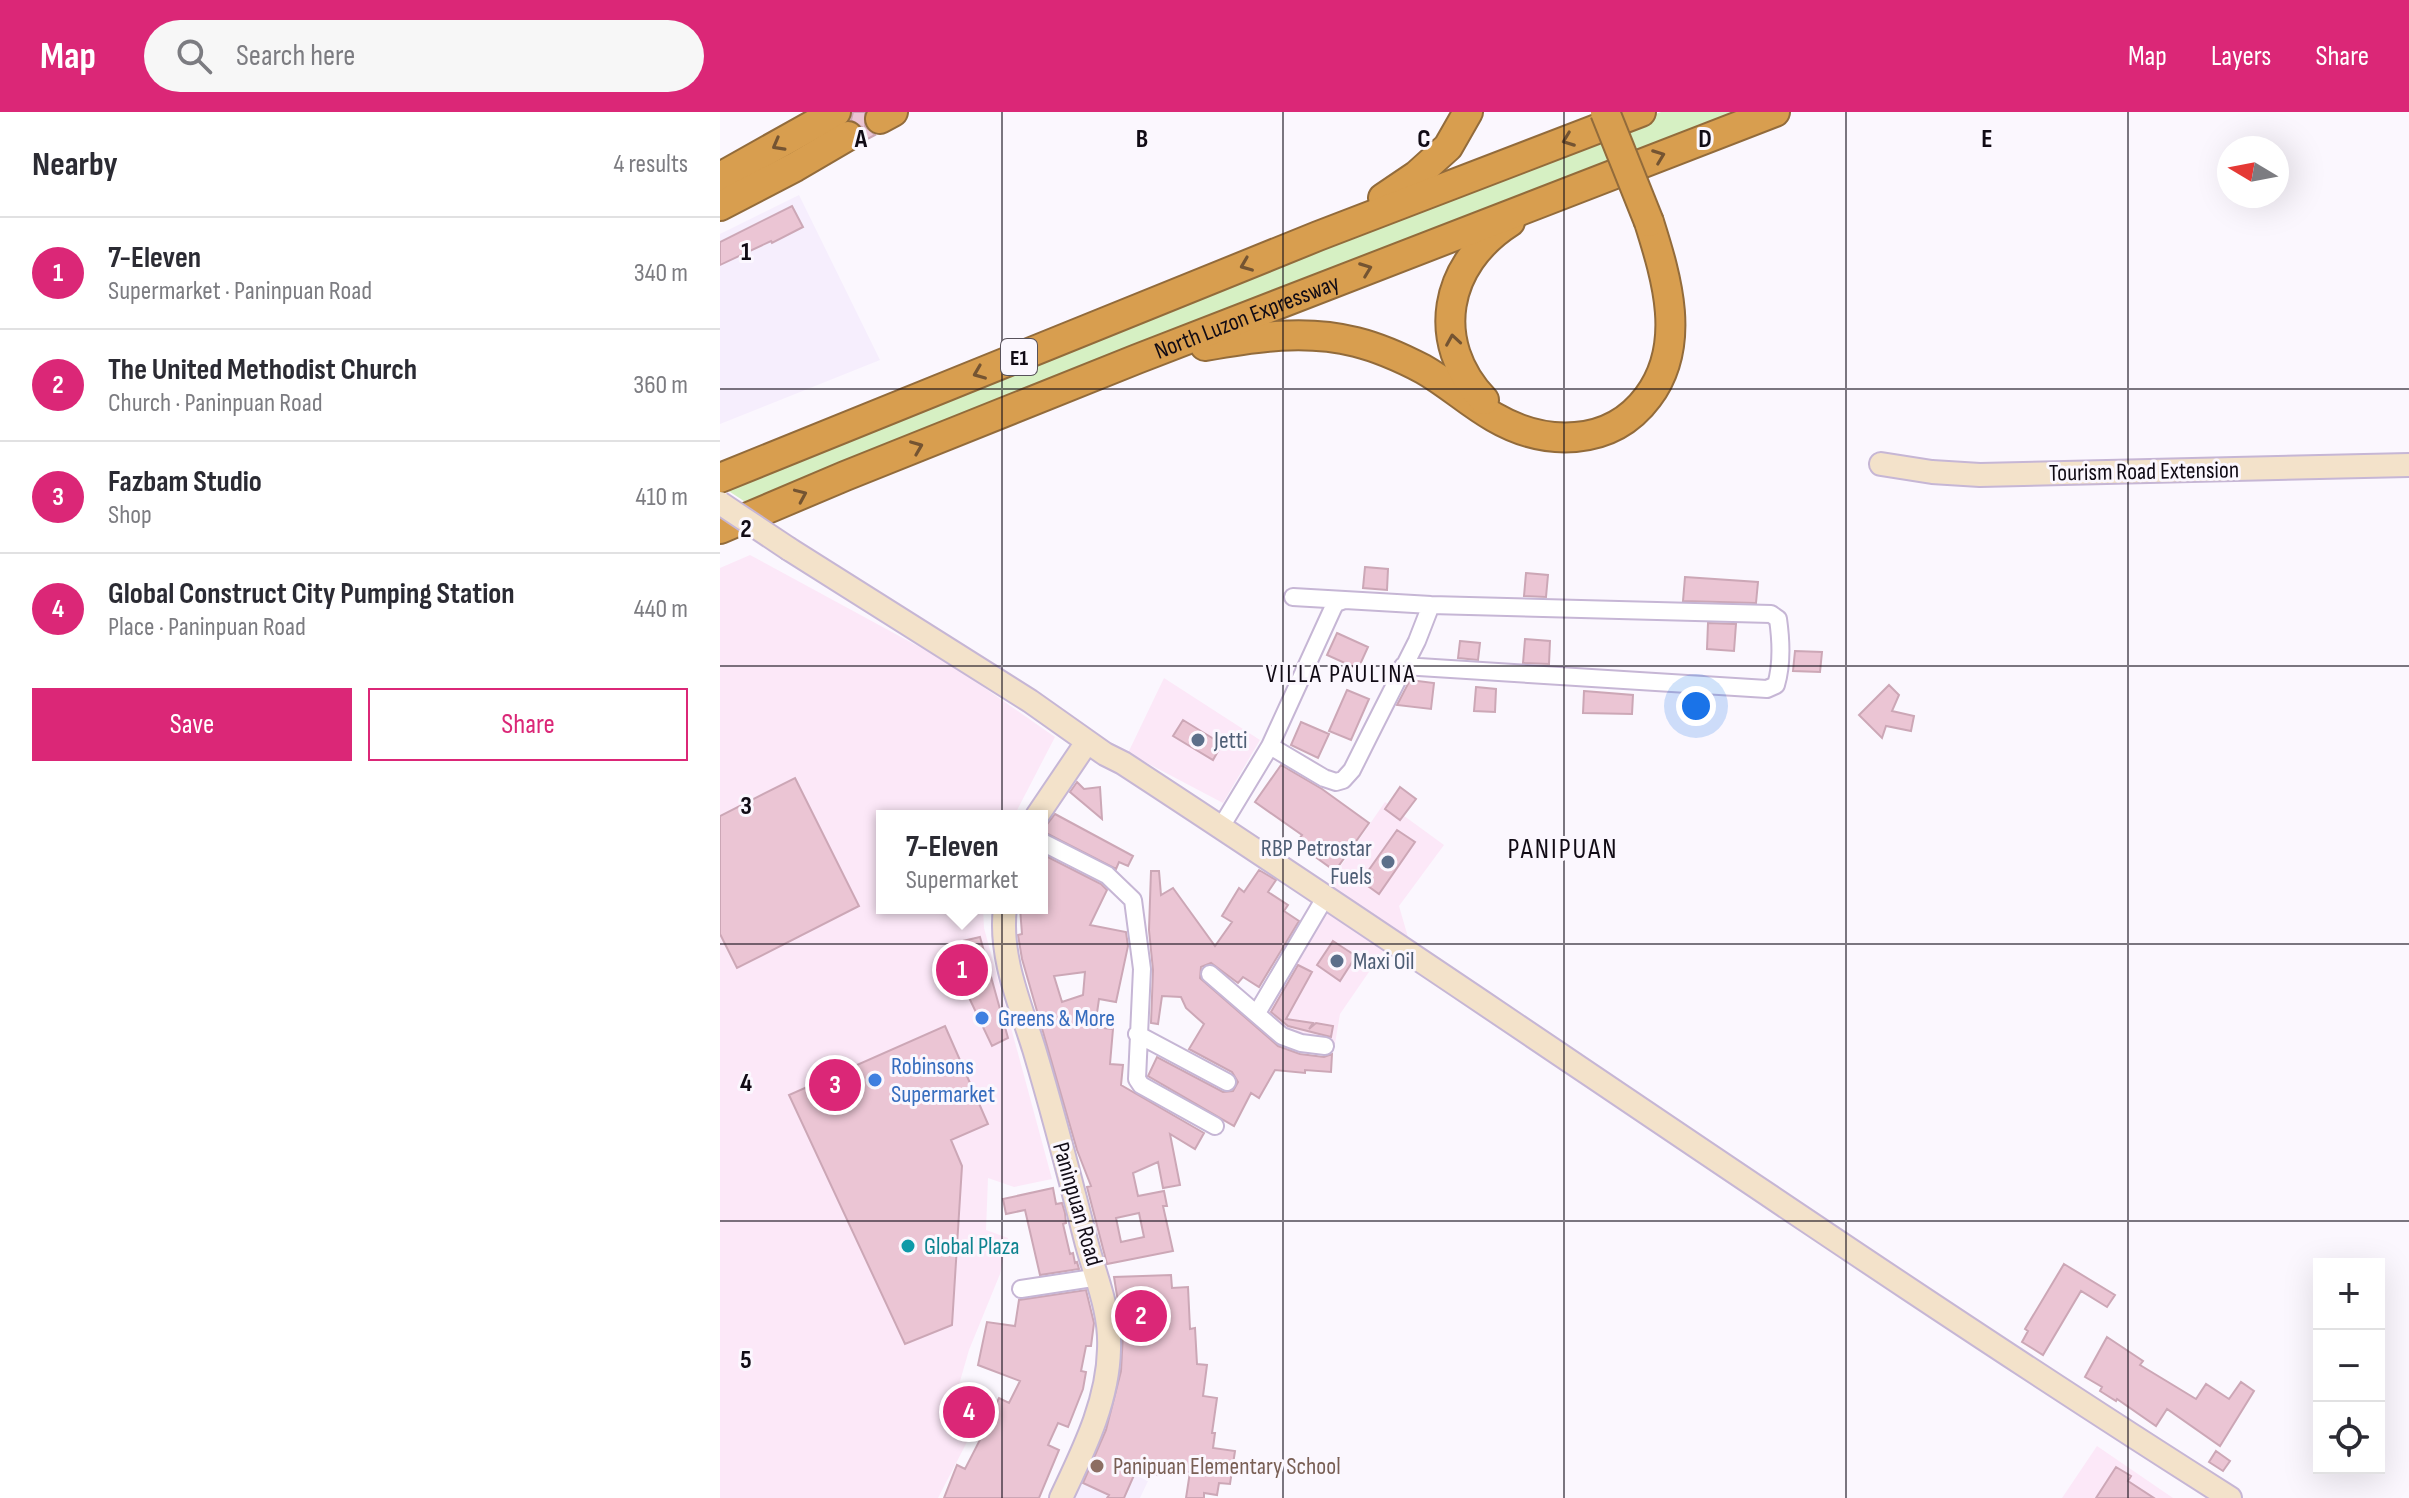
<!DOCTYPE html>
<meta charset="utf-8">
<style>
:root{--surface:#fff;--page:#f7f7f7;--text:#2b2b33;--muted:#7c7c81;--line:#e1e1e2;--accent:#db2777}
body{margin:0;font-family:"Sofia Sans Condensed",sans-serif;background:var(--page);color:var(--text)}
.controls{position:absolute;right:24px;bottom:24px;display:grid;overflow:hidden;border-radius:0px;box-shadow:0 8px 32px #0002}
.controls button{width:72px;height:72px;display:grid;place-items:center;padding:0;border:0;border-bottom:2px solid var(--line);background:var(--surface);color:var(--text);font:40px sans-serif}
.compass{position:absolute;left:1497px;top:24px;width:72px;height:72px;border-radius:50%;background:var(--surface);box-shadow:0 8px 32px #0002;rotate:280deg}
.you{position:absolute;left:976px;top:594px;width:28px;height:28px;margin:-20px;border:6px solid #fff;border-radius:50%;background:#1a73e8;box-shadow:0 0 0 12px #1a73e833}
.badge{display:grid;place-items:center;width:52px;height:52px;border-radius:50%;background:var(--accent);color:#fff;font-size:26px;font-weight:700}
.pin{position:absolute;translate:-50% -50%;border:4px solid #fff;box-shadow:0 2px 8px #0006}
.popup{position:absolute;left:156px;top:698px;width:172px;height:104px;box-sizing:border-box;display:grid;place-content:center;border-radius:0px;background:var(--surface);filter:drop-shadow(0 2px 6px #0005);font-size:26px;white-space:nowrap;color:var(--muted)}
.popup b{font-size:30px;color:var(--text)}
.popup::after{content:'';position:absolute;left:50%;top:100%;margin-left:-16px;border:16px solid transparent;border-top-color:var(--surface)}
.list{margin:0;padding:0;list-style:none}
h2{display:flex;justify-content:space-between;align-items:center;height:104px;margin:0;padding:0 32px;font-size:34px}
h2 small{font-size:26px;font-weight:400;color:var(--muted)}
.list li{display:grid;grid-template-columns:52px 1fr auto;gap:24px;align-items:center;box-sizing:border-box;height:112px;padding:0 32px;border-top:2px solid var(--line)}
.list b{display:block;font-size:30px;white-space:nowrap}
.list p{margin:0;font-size:26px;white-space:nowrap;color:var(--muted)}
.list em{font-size:26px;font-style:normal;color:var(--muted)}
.actions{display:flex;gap:16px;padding:24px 32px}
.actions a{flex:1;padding:18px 0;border:2px solid var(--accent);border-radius:0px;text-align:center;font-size:28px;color:var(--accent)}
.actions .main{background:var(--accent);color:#fff}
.icon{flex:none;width:44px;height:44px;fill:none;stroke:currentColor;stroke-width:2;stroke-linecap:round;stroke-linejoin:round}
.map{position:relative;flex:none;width:1689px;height:1386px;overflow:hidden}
header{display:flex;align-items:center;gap:48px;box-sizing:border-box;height:112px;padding:0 40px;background:var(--accent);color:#fff}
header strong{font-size:38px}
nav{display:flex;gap:44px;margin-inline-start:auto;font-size:28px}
.search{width:560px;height:72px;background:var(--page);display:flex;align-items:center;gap:20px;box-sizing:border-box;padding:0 28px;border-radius:44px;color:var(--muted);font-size:30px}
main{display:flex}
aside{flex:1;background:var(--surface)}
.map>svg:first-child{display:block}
.commercial{fill:#fce8f8}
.built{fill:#f6eefd}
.green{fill:#d6f0c3}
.building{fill:#ebc5d4;stroke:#cca7b6;stroke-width:2;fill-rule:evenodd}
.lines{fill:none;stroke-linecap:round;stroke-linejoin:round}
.minor-casing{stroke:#c6b6d5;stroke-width:20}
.secondary-casing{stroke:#c6b6d5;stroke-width:26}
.motorway-casing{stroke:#926b3b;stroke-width:32}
.minor{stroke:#fff;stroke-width:16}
.secondary{stroke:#f3e2ca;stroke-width:22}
.motorway{stroke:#d89e4f;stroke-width:28}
.secondary-bridge-casing{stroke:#c6b6d5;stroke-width:26;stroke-linecap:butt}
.motorway-bridge-casing{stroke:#926b3b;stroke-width:32;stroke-linecap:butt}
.secondary-bridge{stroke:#f3e2ca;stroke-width:22}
.motorway-bridge{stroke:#d89e4f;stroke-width:28}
.oneway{stroke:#745432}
.grid{fill:none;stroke:#110b15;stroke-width:2;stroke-opacity:0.55}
.service-dot{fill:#5c6f8a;stroke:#fbf7fe;stroke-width:3}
.shop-dot{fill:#3f7fe0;stroke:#fbf7fe;stroke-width:3}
.culture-dot{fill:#0f9aa8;stroke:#fbf7fe;stroke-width:3}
.education-dot{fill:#8d6e63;stroke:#fbf7fe;stroke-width:3}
.labels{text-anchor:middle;stroke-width:6;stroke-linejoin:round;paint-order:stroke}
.shield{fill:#fbf7fe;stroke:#57525b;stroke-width:2}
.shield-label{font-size:22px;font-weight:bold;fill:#110b15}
.street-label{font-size:24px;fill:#110b15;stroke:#fbf7fe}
.service-label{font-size:24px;fill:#4e5e75;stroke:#fbf7fe;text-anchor:start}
.shop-label{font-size:24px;fill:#366cbe;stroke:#fbf7fe;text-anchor:start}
.culture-label{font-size:24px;fill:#0d838f;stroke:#fbf7fe;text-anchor:start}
.education-label{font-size:24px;fill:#785e54;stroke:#fbf7fe;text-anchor:start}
.neighbourhood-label{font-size:26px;letter-spacing:2px;fill:#110b15;stroke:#fbf7fe}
.quarter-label{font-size:28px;letter-spacing:2px;fill:#110b15;stroke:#fbf7fe}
.grid-label{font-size:26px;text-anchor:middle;font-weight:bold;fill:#110b15;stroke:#fbf7fe;stroke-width:6;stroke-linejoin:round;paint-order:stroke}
</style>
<header>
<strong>Map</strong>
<div class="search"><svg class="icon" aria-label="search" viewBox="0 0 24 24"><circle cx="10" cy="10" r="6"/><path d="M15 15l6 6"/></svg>Search here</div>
<nav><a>Map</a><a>Layers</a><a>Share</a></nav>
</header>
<main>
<aside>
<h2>Nearby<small>4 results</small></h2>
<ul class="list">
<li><span class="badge">1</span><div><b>7-Eleven</b><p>Supermarket · Paninpuan Road</p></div><em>340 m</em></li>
<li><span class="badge">2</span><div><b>The United Methodist Church</b><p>Church · Paninpuan Road</p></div><em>360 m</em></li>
<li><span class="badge">3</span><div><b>Fazbam Studio</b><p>Shop</p></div><em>410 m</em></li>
<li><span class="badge">4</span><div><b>Global Construct City Pumping Station</b><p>Place · Paninpuan Road</p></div><em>440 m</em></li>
</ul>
<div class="actions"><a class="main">Save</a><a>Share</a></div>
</aside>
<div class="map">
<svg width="1689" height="1386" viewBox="0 0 1689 1386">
<rect width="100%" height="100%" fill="#fbf7fe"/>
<!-- commercial -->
<path class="commercial" d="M30,443L229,551L335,625L294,704H162V796H263L264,816L332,1067L294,1075L268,1066L266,1118L288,1126L280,1162L249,1238L236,1283L271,1299L261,1323L248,1328L218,1386H0V456Z
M444,566L540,628L503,691L408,641Z
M665,690L724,733L679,794L690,832L607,774Z
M605,798L664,838L620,902L615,932L577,928L541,903Z
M1377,1334L1453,1386H1342Z"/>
<!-- built -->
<path class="built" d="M79,83L160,248L0,312V122Z
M364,1339L428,1369L420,1386H342Z"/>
<!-- green -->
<path class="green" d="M941,0H1028L33,395L1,374L780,61Z"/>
<!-- building -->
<path class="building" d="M133,0H145V14L155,23L144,29L142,15L131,8Z
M72,94L83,115L52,131L51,129L0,153V130Z
M645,455L668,457L667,478L643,476Z
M806,461L828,463L826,485L804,484Z
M965,465L1038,470L1036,491L963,489Z
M988,511L1016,512L1014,539L987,537Z
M617,521L648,535L638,557L607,543Z
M805,527L830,529L829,552L803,551Z
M740,529L760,531L758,548L738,546Z
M1075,539L1102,540L1100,560L1073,559Z
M690,568L714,571L711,597L677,593Z
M1169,573L1179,583L1172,599L1194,604L1191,619L1166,614L1162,626L1139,603Z
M756,575L776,577L775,600L754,599Z
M627,578L649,587L631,628L609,619Z
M864,579L913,583L912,602L863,601Z
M463,608L502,632L493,648L453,624Z
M581,610L609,622L598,646L571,633Z
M561,653L602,677L649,711L615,759L576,731L582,723L535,690Z
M75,666L139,794L17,856L0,822V704Z
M357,670L364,677L380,675L382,707L350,680Z
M680,675L696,687L680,708L665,697Z
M335,702L413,744L408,754L399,750L396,757L322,719Z
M677,718L695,730L659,782L641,769Z
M322,742L381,772L387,778L370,813L406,820L408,834L396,890L379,887L375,915L393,917L390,952L403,953L401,973L484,1021L475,1037L450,1022L460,1073L443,1076L438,1050L413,1061L418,1084L444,1079L447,1094H443L453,1139L387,1152L367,1075L371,1074L357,1038L302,847L298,823L302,822L300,796H322ZM365,860L363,883L342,890L334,864ZM419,1101L424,1125L401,1130L396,1106Z
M539,758L556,768L548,780L568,793L564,799L579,809L539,875L523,865L518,871L491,851L481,855L480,866L558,934L580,942L604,945L612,942L611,960L585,958V961L555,958L539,986L531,981L514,1014L428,964L437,945L503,980L513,979L518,970L512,960L469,937L484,912L466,896L461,885L442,884L438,912L431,911L433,858L429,818L431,759H439L441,783L453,776L495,834L512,810L502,804L519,776L524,780Z
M260,825L288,926L272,934L234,854L238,830Z
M613,829L636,844L620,869L597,853Z
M578,853L592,860L566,907L593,911L589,917L596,911L613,914L611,925L568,914L551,900Z
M225,914L268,1012L231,1028L242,1054L232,1213L185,1232L69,983Z
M333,1076L336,1092L342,1091L345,1101L346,1111L343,1112L350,1142L353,1141L355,1151L357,1150L359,1157L320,1163L305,1098L286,1102L283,1087Z
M1344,1152L1395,1183L1387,1195L1361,1179L1323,1243L1302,1230L1308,1219L1305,1217Z
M451,1163L452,1176L468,1175L470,1217L475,1216L477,1252L487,1253L483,1284L497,1286L492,1321H495L493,1336L515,1339L510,1372L499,1371L497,1383L484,1381V1386H466L470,1360L440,1356L437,1363L418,1354L404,1386H387L389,1383L363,1371L386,1318L401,1259L403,1221L394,1165Z
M366,1178L374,1211L371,1234H366L361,1259L366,1260L363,1277L348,1315L338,1311L328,1333L339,1338L319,1386H224L237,1353L245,1357L263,1322L241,1300L250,1291L267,1310L279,1286L289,1291L300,1269L258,1253L267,1210L295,1214L299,1188Z
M1387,1225L1423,1249L1420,1253L1476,1287L1486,1272L1509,1287L1521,1270L1534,1279L1500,1334L1447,1297L1436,1314L1397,1287L1396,1289L1380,1279L1382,1275L1365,1265Z
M1496,1339L1510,1349L1503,1359L1489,1350Z
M1396,1355L1411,1364L1408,1369L1434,1386H1376Z"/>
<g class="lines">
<defs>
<path id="minor" d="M573,485L711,493L1051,502L1058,507C1061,528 1062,553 1056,573L1047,577L683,554
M550,634L604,666L616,670L623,668L632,658L649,624L697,529L711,493
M501,715L550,634L613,496L616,491L622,489
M322,730L387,763L413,788L422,857L417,967L421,973L495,1014
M490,862L562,924L581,931L605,934
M537,901L606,784
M417,922L507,970
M301,1177L379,1165"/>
<path id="secondary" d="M1161,352L1212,360L1260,363L1689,353
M69,437L310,589L385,642L403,651C774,893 1136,1149 1510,1386
M317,704L367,630
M285,796C279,844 300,892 314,937C333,1000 349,1062 365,1125C374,1162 391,1198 389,1237C388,1290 363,1339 341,1386"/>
<g id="motorway">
<path d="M160,7L173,0"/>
<path d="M0,65L116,0"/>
<path d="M663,86L697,63L728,35L748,0"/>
<path d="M0,94L75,55L128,24"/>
<path d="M485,234C536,225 585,217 636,230C660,236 682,246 703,257C728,271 749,291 774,305C824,334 890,336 928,285C967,233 947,167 929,110"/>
<path d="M764,288C709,230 724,152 790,110"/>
<path d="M0,366L598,124L921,0"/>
<path id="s1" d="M0,417L125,364L417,247L1055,0"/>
</g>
</defs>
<!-- minor casing -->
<use href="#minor" class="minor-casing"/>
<!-- secondary casing -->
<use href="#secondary" class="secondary-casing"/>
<!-- motorway casing -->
<use href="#motorway" class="motorway-casing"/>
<!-- minor -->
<use href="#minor" class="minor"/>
<!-- secondary -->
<use href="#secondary" class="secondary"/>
<!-- motorway -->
<use href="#motorway" class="motorway"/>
<defs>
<path id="secondary-bridge" d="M0,391L69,437"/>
<path id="motorway-bridge" d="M885,0L929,110"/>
</defs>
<!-- secondary-bridge casing -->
<use href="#secondary-bridge" class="secondary-bridge-casing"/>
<!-- motorway-bridge casing -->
<use href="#motorway-bridge" class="motorway-bridge-casing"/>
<!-- secondary-bridge -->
<use href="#secondary-bridge" class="secondary-bridge"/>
<!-- motorway-bridge -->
<use href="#motorway-bridge" class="motorway-bridge"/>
</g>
<!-- one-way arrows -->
<defs><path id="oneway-chevron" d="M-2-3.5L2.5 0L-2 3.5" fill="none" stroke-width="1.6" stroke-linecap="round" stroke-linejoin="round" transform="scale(2)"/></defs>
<g class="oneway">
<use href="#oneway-chevron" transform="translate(848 28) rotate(159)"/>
<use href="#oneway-chevron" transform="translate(58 33) rotate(151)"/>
<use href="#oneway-chevron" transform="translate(939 44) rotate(-21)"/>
<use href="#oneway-chevron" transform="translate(526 153) rotate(158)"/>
<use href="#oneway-chevron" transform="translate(646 157) rotate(-21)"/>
<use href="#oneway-chevron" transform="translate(733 228) rotate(-99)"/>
<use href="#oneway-chevron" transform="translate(259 261) rotate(158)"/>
<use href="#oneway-chevron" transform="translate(197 335) rotate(-22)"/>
<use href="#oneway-chevron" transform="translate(81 383) rotate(-24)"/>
</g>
<!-- grid -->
<path class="grid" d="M282,0V1386M563,0V1386M844,0V1386M1126,0V1386M1408,0V1386M0,277H1689M0,554H1689M0,832H1689M0,1109H1689"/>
<!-- markers -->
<g class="service-dot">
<circle cx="478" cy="628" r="8"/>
<circle cx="668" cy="750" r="8"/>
<circle cx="617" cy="849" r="8"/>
</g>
<g class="shop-dot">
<circle cx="262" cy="906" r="8"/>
<circle cx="155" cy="968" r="8"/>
</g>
<circle class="culture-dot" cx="188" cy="1134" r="8"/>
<circle class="education-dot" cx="377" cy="1354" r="8"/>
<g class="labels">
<!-- shield labels -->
<rect class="shield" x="281" y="227" width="36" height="36" rx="6"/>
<g class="shield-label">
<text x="299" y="253">E1</text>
</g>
<!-- street labels -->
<g class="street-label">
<text dy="8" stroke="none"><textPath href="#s1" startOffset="568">North Luzon Expressway</textPath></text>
<text transform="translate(1424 359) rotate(-1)" y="8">Tourism Road Extension</text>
<text transform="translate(358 1092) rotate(74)" y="8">Paninpuan Road</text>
</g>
<!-- service labels -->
<g class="service-label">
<text x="494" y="636">Jetti</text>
<text x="652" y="744" text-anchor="end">RBP Petrostar<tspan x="652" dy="28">Fuels</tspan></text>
<text x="633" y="857">Maxi Oil</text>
</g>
<!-- shop labels -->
<g class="shop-label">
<text x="278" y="914">Greens &amp; More</text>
<text x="171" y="962">Robinsons<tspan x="171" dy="28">Supermarket</tspan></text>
</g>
<!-- culture labels -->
<g class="culture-label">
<text x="204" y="1142">Global Plaza</text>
</g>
<!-- education labels -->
<g class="education-label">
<text x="393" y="1362">Panipuan Elementary School</text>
</g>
<!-- neighbourhood labels -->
<g class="neighbourhood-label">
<text x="621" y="570">VILLA PAULINA</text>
</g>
<!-- quarter labels -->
<g class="quarter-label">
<text x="843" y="746">PANIPUAN</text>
</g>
</g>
<g class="grid-label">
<text x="141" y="35">A</text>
<text x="422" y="35">B</text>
<text x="704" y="35">C</text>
<text x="985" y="35">D</text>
<text x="1267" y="35">E</text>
<text x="26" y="148">1</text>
<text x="26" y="425">2</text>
<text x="26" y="702">3</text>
<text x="26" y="979">4</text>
<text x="26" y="1256">5</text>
</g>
</svg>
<div class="controls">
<button>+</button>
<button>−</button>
<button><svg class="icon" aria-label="locate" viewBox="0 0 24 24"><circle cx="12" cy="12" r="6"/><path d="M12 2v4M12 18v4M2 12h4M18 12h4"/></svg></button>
</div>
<svg class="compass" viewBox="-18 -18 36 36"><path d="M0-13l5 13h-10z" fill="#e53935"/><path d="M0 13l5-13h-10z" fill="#7c7c81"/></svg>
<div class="you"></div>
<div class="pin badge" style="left:242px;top:858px">1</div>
<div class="popup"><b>7-Eleven</b>Supermarket</div>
<div class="pin badge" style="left:421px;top:1204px">2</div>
<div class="pin badge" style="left:115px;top:973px">3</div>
<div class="pin badge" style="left:249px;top:1300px">4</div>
</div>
</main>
